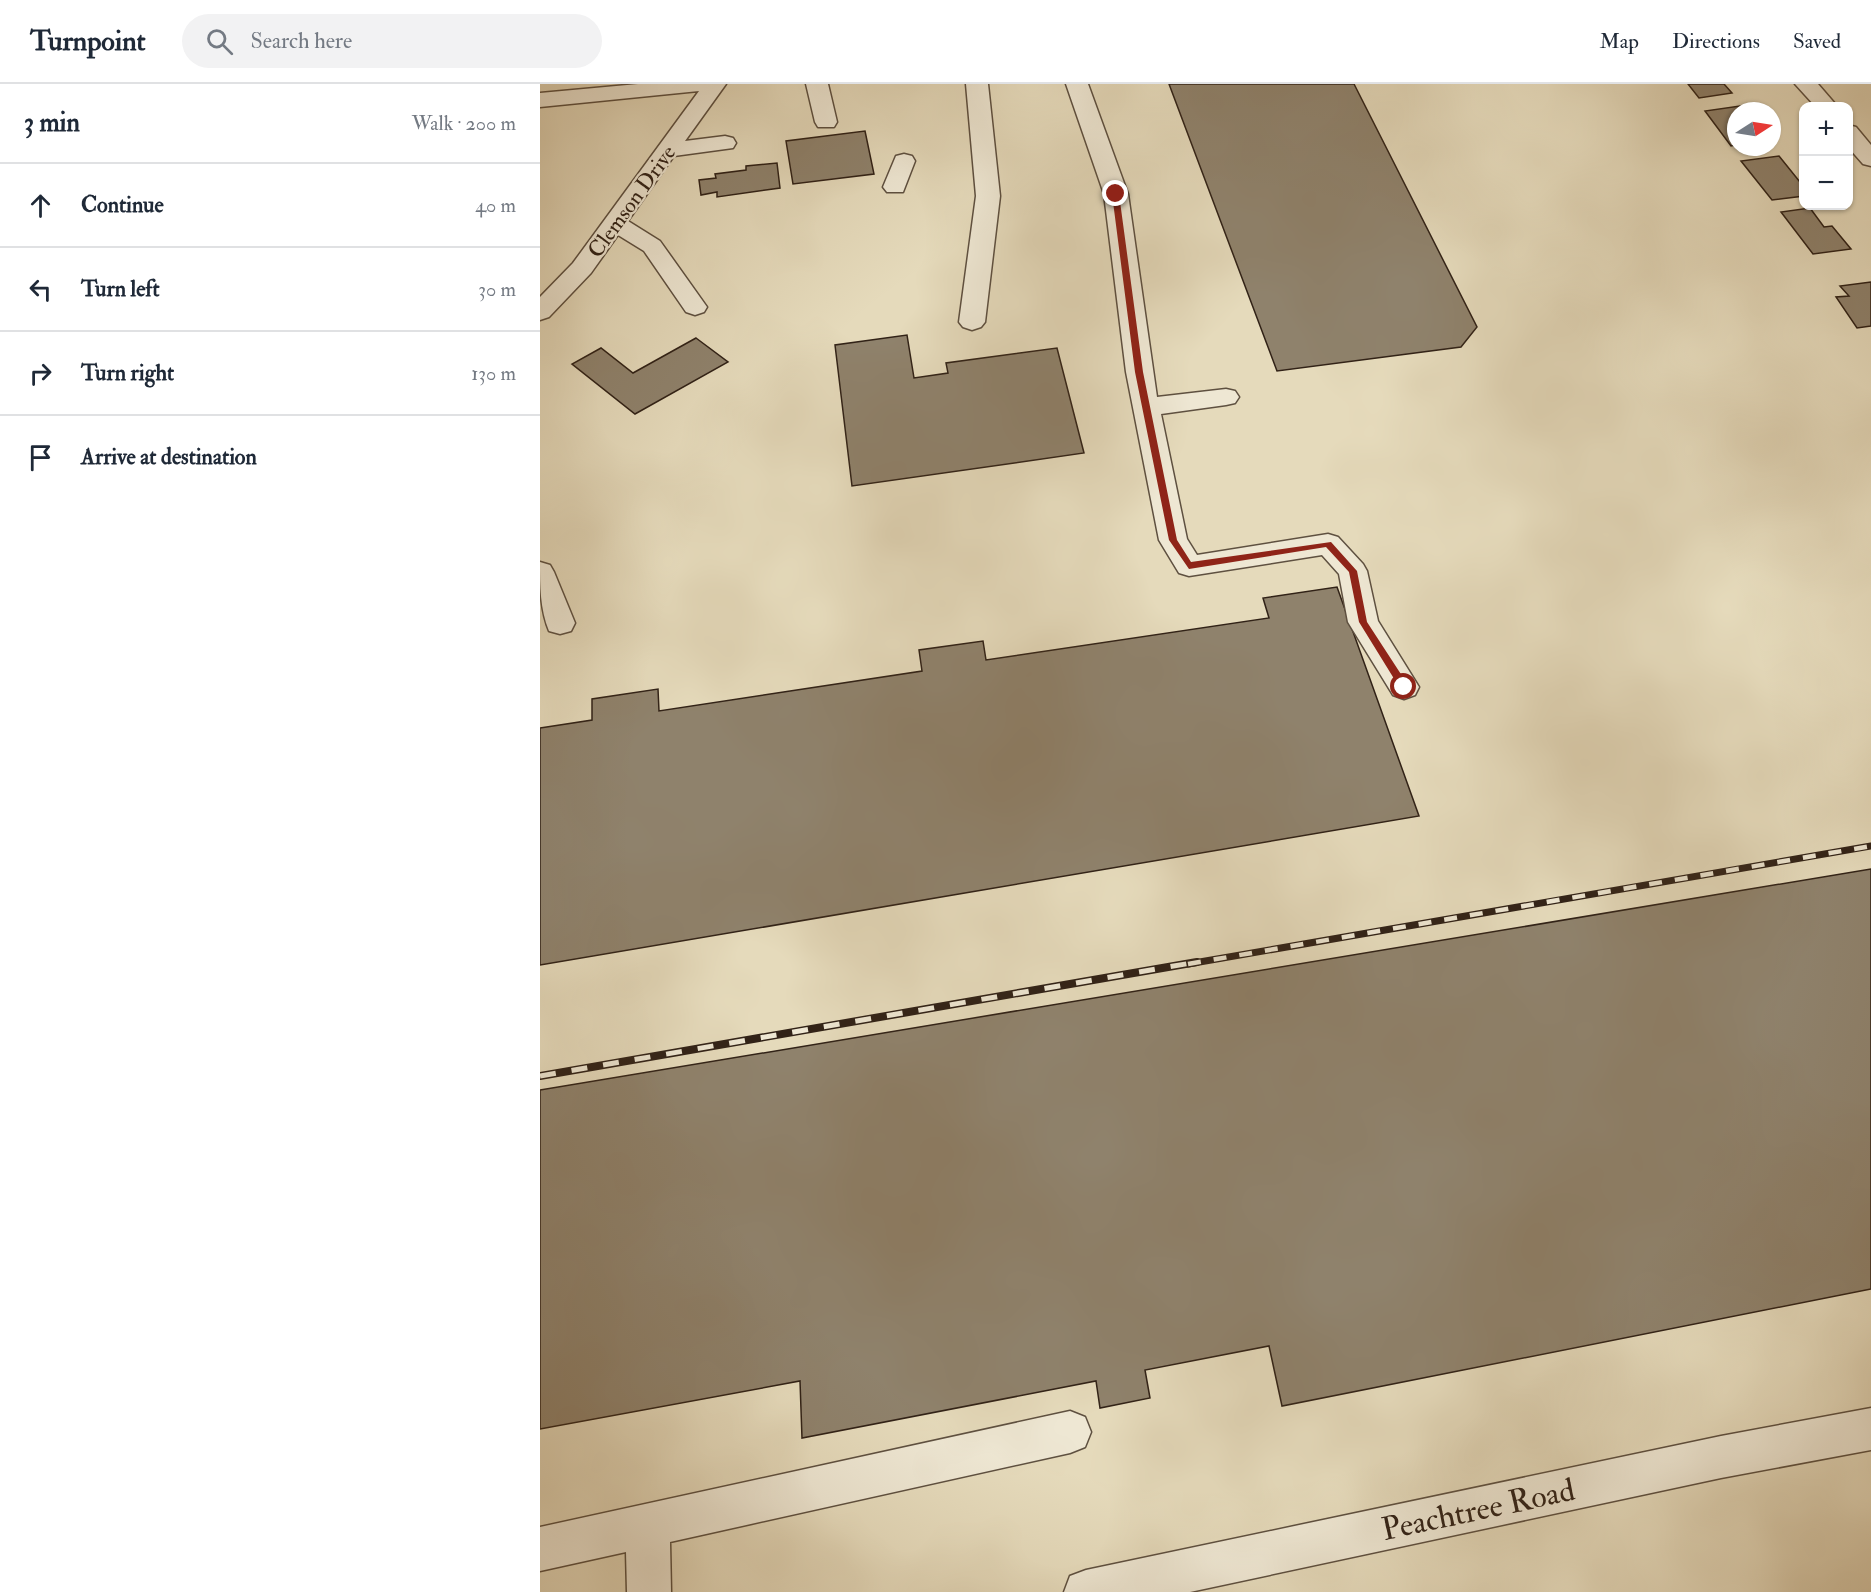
<!DOCTYPE html>
<meta charset="utf-8">
<style>
:root{--surface:#fff;--page:#f2f2f3;--text:#1f2937;--muted:#747a83;--line:#e0e1e3}
body{margin:0;font-family:"IM FELL Double Pica",serif;background:var(--page);color:var(--text)}
.controls{position:absolute;right:18px;top:18px;display:grid;overflow:hidden;border-radius:12px;box-shadow:0 2px 4px #0004}
.controls button{width:54px;height:54px;display:grid;place-items:center;padding:0;border:0;border-bottom:2px solid var(--line);background:var(--surface);color:var(--text);font:30px sans-serif}
.compass{position:absolute;left:1187px;top:18px;width:54px;height:54px;border-radius:50%;background:var(--surface);box-shadow:0 2px 4px #0004;rotate:78deg}
.stop{position:absolute;width:18px;height:18px;margin:-14px;border:4px solid #8f2418;border-radius:50%;background:#fff}
.stop.end{background:#8f2418;border-color:#fff;box-shadow:0 2px 6px #0008}
.list{margin:0;padding:0;list-style:none}
h2{display:flex;justify-content:space-between;align-items:center;height:78px;margin:0;padding:0 24px;font-size:26px}
h2 small{font-size:20px;font-weight:400;color:var(--muted)}
.list li{display:grid;grid-template-columns:39px 1fr auto;gap:18px;align-items:center;box-sizing:border-box;height:84px;padding:0 24px;border-top:2px solid var(--line)}
.list b{display:block;font-size:22px;white-space:nowrap}
.list em{font-size:20px;font-style:normal;color:var(--muted)}
.icon{flex:none;width:33px;height:33px;fill:none;stroke:currentColor;stroke-width:2;stroke-linecap:round;stroke-linejoin:round}
.map{position:relative;flex:none;width:1331px;height:1508px;overflow:hidden}
header{display:flex;align-items:center;gap:36px;box-sizing:border-box;height:84px;padding:0 30px;background:var(--surface);border-bottom:2px solid var(--line)}
header strong{font-size:28px}
nav{display:flex;gap:33px;margin-inline-start:auto;font-size:21px}
.search{width:420px;height:54px;background:var(--page);display:flex;align-items:center;gap:15px;box-sizing:border-box;padding:0 21px;border-radius:33px;color:var(--muted);font-size:22px}
main{display:flex}
aside{flex:1;background:var(--surface)}
.map>svg:first-child{display:block}
.building{fill:#8f826c;stroke:#312217;stroke-width:1.5}
.lines{fill:none;stroke-linecap:round;stroke-linejoin:round}
.minor-casing{stroke:#5e5040;stroke-width:3}
.minor{fill:#eee7d3;fill-rule:evenodd}
.rail-far1-casing{stroke:#312217;stroke-width:7}
.rail-casing{stroke:#312217;stroke-width:8}
.rail-far1{stroke:#eee7d3;stroke-width:4.5;stroke-dasharray:13;stroke-linecap:butt}
.rail{stroke:#eee7d3;stroke-width:5;stroke-dasharray:16;stroke-linecap:butt}
.route{fill:#8f2418}
.labels{text-anchor:middle;stroke-width:4.5;stroke-linejoin:round;paint-order:stroke}
.far-street-label{font-size:22px;fill:#312217;stroke:#eee7d3}
.near-street-label{font-size:32px;fill:#312217;stroke:#eee7d3}
</style>
<header>
<strong>Turnpoint</strong>
<div class="search"><svg class="icon" aria-label="search" viewBox="0 0 24 24"><circle cx="10" cy="10" r="6"/><path d="M15 15l6 6"/></svg>Search here</div>
<nav><a>Map</a><a>Directions</a><a>Saved</a></nav>
</header>
<main>
<aside>
<h2>3 min<small>Walk · 200 m</small></h2>
<ul class="list">
<li><svg class="icon" aria-label="ahead" viewBox="0 0 24 24"><path d="M12 20V5M6 11l6-6 6 6"/></svg><div><b>Continue</b></div><em>40 m</em></li>
<li><svg class="icon" aria-label="left" viewBox="0 0 24 24"><path d="M17 20v-9H6M10 6l-5 5 5 5"/></svg><div><b>Turn left</b></div><em>30 m</em></li>
<li><svg class="icon" aria-label="right" viewBox="0 0 24 24"><path d="M7 20v-9h11M14 6l5 5-5 5"/></svg><div><b>Turn right</b></div><em>130 m</em></li>
<li><svg class="icon" aria-label="arrive" viewBox="0 0 24 24"><path d="M6 21V4h12l-3 4 3 4H6"/></svg><div><b>Arrive at destination</b></div></li>
</ul>
</aside>
<div class="map">
<svg width="1331" height="1508" viewBox="0 0 1331 1508">
<rect width="100%" height="100%" fill="#e5dabb"/>
<filter id="stains"><feTurbulence type="fractalNoise" baseFrequency=".00333" numOctaves="4"/><feColorMatrix values="0 0 0 0 .2 0 0 0 0 .09 0 0 0 0 .02 0 0 0 .5 -.17"/></filter>
<radialGradient id="worn" r=".72"><stop offset=".6" stop-color="#630" stop-opacity="0"/><stop offset="1" stop-color="#630" stop-opacity=".3"/></radialGradient>
<!-- building -->
<path class="building" d="M629,0H814L937,243L921,263L737,287Z
M1148,0H1184L1192,9L1159,14Z
M1200,22L1204,27H1196V61L1191,62L1165,27Z
M325,47L334,90L253,100L246,57Z
M1239,72L1264,103V112L1232,116L1201,77Z
M237,79L240,104L177,113V108L161,111L159,96L176,94L175,90L206,86V82Z
M1270,124L1284,143L1292,142L1311,165L1273,170L1241,128Z
M1331,198V242L1317,244L1296,213L1309,212L1300,202Z
M367,251L374,294L408,289L406,279L517,264L544,369L312,402L295,261Z
M156,254L188,278L95,330L32,280L61,264L93,289Z
M797,503L879,732L0,881V644L52,636V615L118,605L119,627L382,587L379,566L443,557L446,576L729,534L723,514Z
M1331,785V1205L742,1322L729,1262L605,1286L610,1314L560,1324L556,1297L262,1354L260,1297L0,1345V1006Z"/>
<g class="lines">
<defs>
<path id="minor" d="M98,0H186L145,57L185,52L193,54L196,59L193,64L134,72L88,137L120,157L167,223L164,228L155,231L146,228L104,167L78,151L51,189L9,233L0,236V213L33,179L159,7L0,23V9Z
M266,0H288L297,38L294,43H278L275,38Z
M426,0H448L460,112L445,238L441,243L432,246L423,243L419,238L436,112Z
M526,0H548L588,110L617,313L686,305L695,307L699,313L695,319L686,321L621,330L647,455L657,471L788,450L798,453L823,480L827,487L838,537L879,603L875,611L864,615L853,611L808,538L799,490L782,471L649,492L639,489L619,456L586,288L564,110Z
M1255,0H1278L1297,22H1275Z
M1308,41L1316,43L1331,61V82L1323,80L1308,63Z
M364,70L372,72L375,77L363,108H347L343,103L356,72Z
M0,478L10,481L14,488L35,539L31,547L20,550L9,547C0,525 0,502 0,478Z
M1331,1324V1366L1181,1394L650,1508H524L530,1492L546,1486L1181,1352Z
M530,1327L545,1333L551,1348L545,1363L530,1369L130,1458L131,1508H87L86,1468L0,1487V1443Z"/>
</defs>
<!-- minor casing -->
<use href="#minor" class="minor-casing"/>
<!-- minor -->
<use href="#minor" class="minor"/>
<defs>
<path id="rail-far1" d="M648,880L1331,762"/>
<path id="rail" d="M0,992L657,878"/>
</defs>
<!-- rail-far1 casing -->
<use href="#rail-far1" class="rail-far1-casing"/>
<!-- rail casing -->
<use href="#rail" class="rail-casing"/>
<!-- rail-far1 -->
<use href="#rail-far1" class="rail-far1"/>
<!-- rail -->
<use href="#rail" class="rail"/>
</g>
<!-- route -->
<path class="route" d="M576,108L579,110L603,288L637,456L651,478L791,458L817,487L827,538L868,601V606H861L819,538L809,488L786,463L649,485L629,456L595,288L572,110Z"/>
<g class="labels">
<!-- far-street labels -->
<g class="far-street-label">
<text transform="translate(91 117) rotate(-54)" y="8">Clemson Drive</text>
</g>
<!-- near-street labels -->
<g class="near-street-label">
<text transform="translate(938 1425) rotate(-12)" y="11">Peachtree Road</text>
</g>
</g>
<rect width="100%" height="100%" filter="url(#stains)"/>
<rect width="100%" height="100%" fill="url(#worn)"/>
</svg>
<div class="controls">
<button>+</button>
<button>−</button>
</div>
<svg class="compass" viewBox="-18 -18 36 36"><path d="M0-13l5 13h-10z" fill="#e53935"/><path d="M0 13l5-13h-10z" fill="#747a83"/></svg>
<div class="stop" style="left:864px;top:603px"></div>
<div class="stop end" style="left:576px;top:110px"></div>
</div>
</main>
